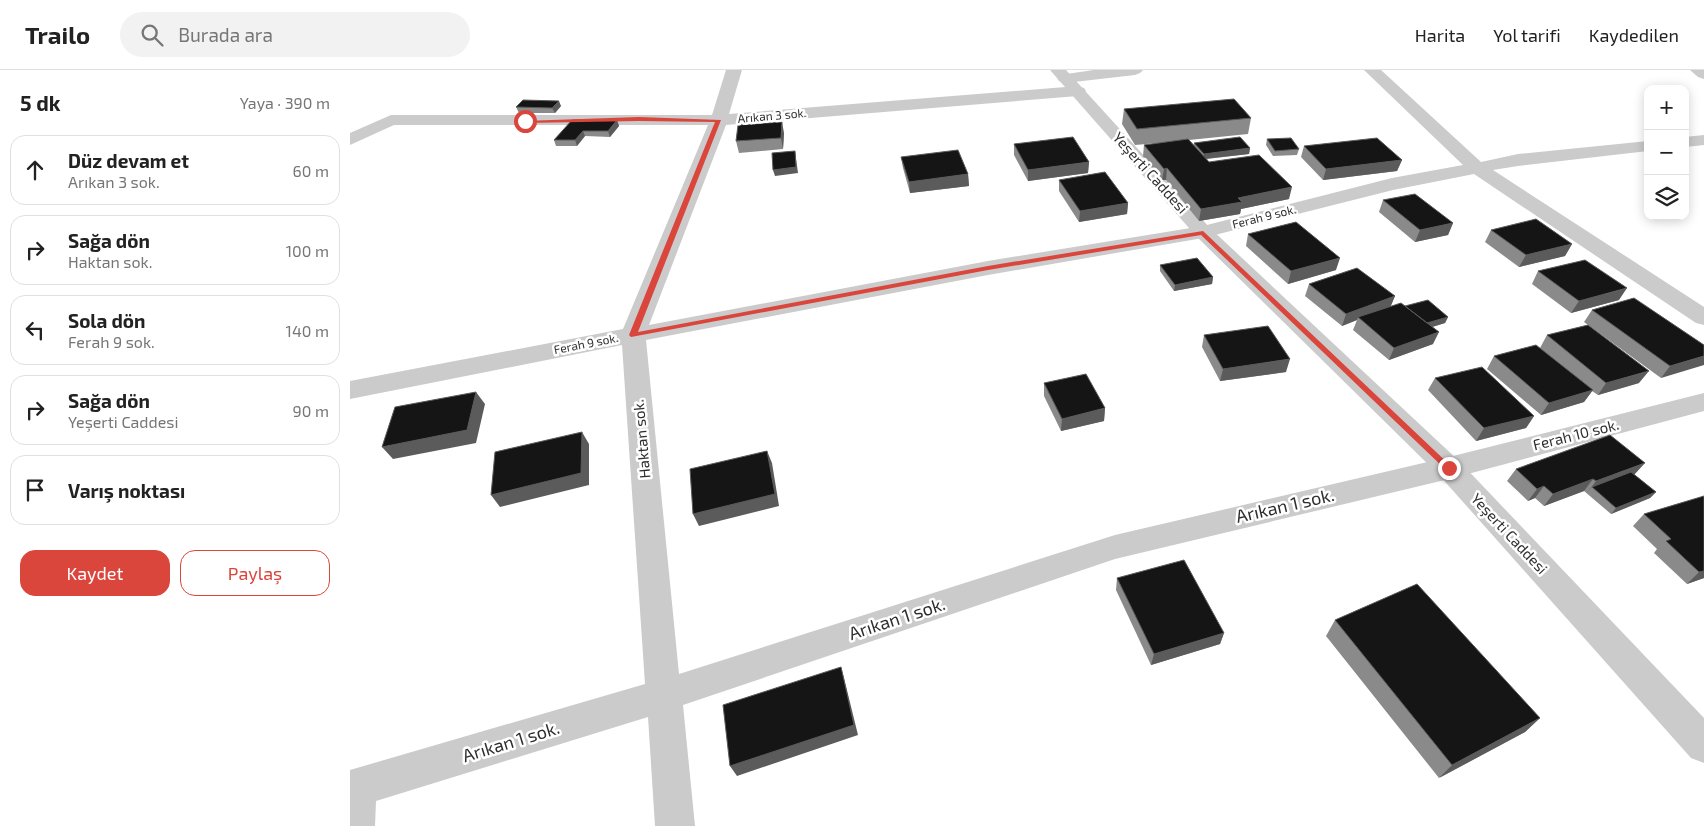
<!DOCTYPE html>
<html lang="tr">
<meta charset="utf-8">
<style>
:root{--surface:#fff;--page:#f2f2f2;--text:#222;--muted:#767676;--line:#e0e0e0;--accent:#da453c}
body{margin:0;font-family:"Exo 2",sans-serif;background:var(--page);color:var(--text)}
.controls{position:absolute;right:15px;top:15px;display:grid;overflow:hidden;border-radius:10px;box-shadow:0 2px 12px #0003}
.controls button{width:45px;height:45px;display:grid;place-items:center;padding:0;border:0;border-bottom:1px solid var(--line);background:var(--surface);color:var(--text);font:25px sans-serif}
.stop{position:absolute;width:15px;height:15px;margin:-11px;border:4px solid #da453c;border-radius:50%;background:#fff}
.stop.end{background:#da453c;border-color:#fff;box-shadow:0 1px 5px #0008}
.list{margin:0;padding:0;list-style:none}
h2{display:flex;justify-content:space-between;align-items:center;height:65px;margin:0;padding:0 20px;font-size:21px}
h2 small{font-size:16px;font-weight:400;color:var(--muted)}
.list li{display:grid;grid-template-columns:32px 1fr auto;gap:15px;align-items:center;box-sizing:border-box;height:70px;margin:0 10px 10px;padding:0 10px;border:1px solid var(--line);border-radius:15px}
.list b{display:block;font-size:19px;white-space:nowrap}
.list p{margin:0;font-size:16px;white-space:nowrap;color:var(--muted)}
.list em{font-size:16px;font-style:normal;color:var(--muted)}
.actions{display:flex;gap:10px;padding:15px 20px}
.actions a{flex:1;padding:11px 0;border:1px solid var(--accent);border-radius:15px;text-align:center;font-size:18px;color:var(--accent)}
.actions .main{background:var(--accent);color:#fff}
.icon{flex:none;width:28px;height:28px;fill:none;stroke:currentColor;stroke-width:2;stroke-linecap:round;stroke-linejoin:round}
.map{position:relative;flex:none;width:1354px;height:756px;overflow:hidden}
header{display:flex;align-items:center;gap:30px;box-sizing:border-box;height:70px;padding:0 25px;background:var(--surface);border-bottom:1px solid var(--line)}
header strong{font-size:24px}
nav{display:flex;gap:28px;margin-inline-start:auto;font-size:18px}
.search{width:350px;height:45px;background:var(--page);display:flex;align-items:center;gap:12px;box-sizing:border-box;padding:0 18px;border-radius:28px;color:var(--muted);font-size:19px}
main{display:flex}
aside{flex:1;background:var(--surface)}
.map>svg:first-child{display:block}
.lines{fill:none;stroke-linecap:round;stroke-linejoin:round}
.minor{fill:#cbcbcb;fill-rule:evenodd}
.tertiary{fill:#cbcbcb;fill-rule:evenodd}
.wall{fill:#8a8a8a}
.shaded-wall{fill:#5b5b5b}
.building{fill:#151515;stroke:#5b5b5b}
.route{fill:#da453c}
.labels{text-anchor:middle;stroke-width:5;stroke-linejoin:round;paint-order:stroke}
.far-street-label{font-size:12px;fill:#2e2e2e;stroke:#fff}
.street-label{font-size:15px;fill:#2e2e2e;stroke:#fff}
.near-street-label{font-size:18px;fill:#2e2e2e;stroke:#fff}
</style>
<header>
<strong>Trailo</strong>
<div class="search"><svg class="icon" aria-label="search" viewBox="0 0 24 24"><circle cx="10" cy="10" r="6"/><path d="M15 15l6 6"/></svg>Burada ara</div>
<nav><a>Harita</a><a>Yol tarifi</a><a>Kaydedilen</a></nav>
</header>
<main>
<aside>
<h2>5 dk<small>Yaya · 390 m</small></h2>
<ul class="list">
<li><svg class="icon" aria-label="ahead" viewBox="0 0 24 24"><path d="M12 20V5M6 11l6-6 6 6"/></svg><div><b>Düz devam et</b><p>Arıkan 3 sok.</p></div><em>60 m</em></li>
<li><svg class="icon" aria-label="right" viewBox="0 0 24 24"><path d="M7 20v-9h11M14 6l5 5-5 5"/></svg><div><b>Sağa dön</b><p>Haktan sok.</p></div><em>100 m</em></li>
<li><svg class="icon" aria-label="left" viewBox="0 0 24 24"><path d="M17 20v-9H6M10 6l-5 5 5 5"/></svg><div><b>Sola dön</b><p>Ferah 9 sok.</p></div><em>140 m</em></li>
<li><svg class="icon" aria-label="right" viewBox="0 0 24 24"><path d="M7 20v-9h11M14 6l5 5-5 5"/></svg><div><b>Sağa dön</b><p>Yeşerti Caddesi</p></div><em>90 m</em></li>
<li><svg class="icon" aria-label="arrive" viewBox="0 0 24 24"><path d="M6 21V4h12l-3 4 3 4H6"/></svg><div><b>Varış noktası</b></div></li>
</ul>
<div class="actions"><a class="main">Kaydet</a><a>Paylaş</a></div>
</aside>
<div class="map">
<svg width="1354" height="756" viewBox="0 0 1354 756">
<rect width="100%" height="100%" fill="#fff"/>
<g class="lines">
<!-- minor -->
<path class="minor" d="M376,0H392L379,44L728,16L734,18L736,21L734,24L728,26L376,55L299,255L638,191L853,156L1042,108L1113,95L1014,0H1031L1131,92L1168,84L1298,71V81L1168,96L1143,100L1354,237V255L1346,253L1124,104L1043,120L853,168L638,205L296,270L329,604L765,465L1099,387L1354,323V341L1099,409L765,489L333,635L345,756H305L298,647L26,731L25,756H0V700L295,614L272,275L0,329V311L273,259L358,55H44L0,75V63L41,45H362Z
M744,0H793L790,3L785,5L715,13L709,11L707,8L709,5Z
M1340,0H1354V9L1348,7Z
M1354,65V75L1335,77V67Z"/>
<!-- tertiary -->
<path class="tertiary" d="M700,0H716L860,158L1109,391L1354,648V693L1341,688L1089,405L846,166Z"/>
</g>
<!-- wall -->
<path class="wall" d="M211,36L205,43H169L166,37Z
M774,39L901,48L898,64L839,70L844,75V73L900,78L899,84L857,89L859,92L939,129L891,139L890,144L849,151L816,110H812L793,86L794,75L819,72L785,75L772,54Z
M267,50L269,56L260,67L235,66L227,76H206L204,70Z
M434,63L433,79L389,83L386,71Z
M917,69L949,79L947,85L923,86L916,75Z
M664,74L739,92L738,103L678,111L664,85Z
M954,76L1052,90L1047,101L973,110L951,87Z
M551,87L618,104L619,116L560,123L553,98Z
M709,110L778,133L777,144L729,152L709,121Z
M1033,130L1103,153L1098,165L1065,172L1029,142Z
M1141,160L1222,174L1215,186L1169,197L1135,172Z
M898,164L986,200L938,214L896,176Z
M810,195L863,207L862,214L824,221L810,201Z
M1188,201L1269,230L1221,243L1182,214Z
M959,214L1045,226L1040,237L1055,236L1098,247L1095,253L1082,257L1083,274L1039,290L1003,260L1007,250L992,256L955,226Z
M1242,240L1354,275L1311,308L1234,252Z
M854,265L936,302L870,311L852,277Z
M1197,265L1289,313L1248,325L1242,321L1234,332L1191,345L1137,299L1144,286L1190,278Z
M1085,308L1184,346L1176,358L1126,371L1078,320Z
M694,313L755,338L754,351L711,361L694,326Z
M1166,399L1285,405L1306,422L1300,428L1261,444L1234,421L1194,436L1185,428L1178,431L1157,411Z
M1354,426V508L1337,514L1304,483L1307,479L1283,456L1294,444Z
M767,508L874,563L870,574L801,595L766,520Z
M985,550L1190,648L1175,662L1089,708L976,566Z"/>
<!-- shaded-wall -->
<path class="shaded-wall" d="M209,31L211,36L205,43L202,38Z
M267,50L269,56L260,67L258,61Z
M432,52L434,63L433,79L431,68Z
M233,61L235,66L227,76L225,70Z
M900,78L899,84L853,89L854,84Z
M445,81L448,103L425,106L423,100Z
M1052,90L1047,101L973,110L976,99Z
M739,92L738,103L678,111V100Z
M817,98L816,110H812L814,99Z
M618,104L619,116L560,123L559,112Z
M942,117L939,129L891,139L890,144L849,151L851,139L888,128Z
M778,133L777,144L729,152L730,141Z
M1103,153L1098,165L1065,172L1070,160Z
M1222,174L1215,186L1169,197L1176,185Z
M990,188L986,200L938,214L941,201Z
M863,207L862,214L824,221L825,215Z
M1277,218L1269,230L1221,243L1229,231Z
M1045,226L1040,238L1008,247L1007,250L992,256L996,244Z
M1098,247L1095,253L1069,261L1072,254Z
M1089,262L1083,274L1039,290L1044,278Z
M1354,286V295L1311,308L1320,296Z
M940,289L936,302L870,311L873,299Z
M1299,301L1289,313L1248,325L1256,313Z
M1243,320L1234,332L1191,345L1199,333Z
M126,322L135,334L126,373L43,389L32,377Z
M755,338L754,351L711,361L712,349Z
M1184,346L1176,358L1126,371L1134,358Z
M232,362L239,374V415L150,437L141,425Z
M417,381L422,393L429,436L349,456L343,444Z
M1295,393L1284,405L1242,417L1237,423L1246,411Z
M1243,409L1234,421L1194,436L1203,424Z
M1194,416L1185,428L1178,431L1187,419Z
M1306,422L1300,428L1261,444L1266,438Z
M1354,501V508L1337,514L1349,502Z
M874,563L870,574L801,595L804,584Z
M491,597L494,608L508,665L387,706L380,696Z
M1190,648L1175,662L1089,708L1102,695Z"/>
<!-- building -->
<path class="building" d="M884,29L901,48L787,59L774,39Z
M173,30L209,31L202,38L166,37Z
M222,50H267L258,61H233L225,70H204Z
M432,52L431,68L386,71L388,55Z
M723,67L739,92L678,100L664,74Z
M890,67L900,78L854,84L844,73Z
M941,68L949,79L925,81L917,69Z
M1027,68L1052,90L976,99L954,76Z
M838,69L859,92L909,85L942,117L888,128L892,132L851,139L817,98L814,99L794,75Z
M608,80L618,104L559,112L551,87Z
M445,81L446,97L423,100L422,83Z
M755,102L778,133L730,141L709,110Z
M1065,124L1103,153L1070,160L1033,130Z
M1186,149L1222,174L1176,185L1141,160Z
M946,152L990,188L941,201L898,164Z
M847,188L863,207L825,215L810,195Z
M1235,190L1277,218L1229,231L1188,201Z
M1007,198L1045,226L996,244L959,214Z
M1284,228L1354,275V286L1320,296L1242,240Z
M1078,230L1098,247L1077,253L1055,236Z
M1051,233L1089,262L1044,278L1008,247Z
M1238,255L1299,301L1256,313L1197,265Z
M918,256L940,289L873,299L854,265Z
M1186,275L1243,320L1199,333L1144,286Z
M1132,297L1184,346L1134,358L1085,308Z
M736,304L755,338L712,349L694,313Z
M126,322L117,360L32,377L45,337Z
M232,362L231,403L141,425L145,382Z
M1260,365L1295,393L1246,411L1243,409L1203,424L1194,416L1187,419L1166,399Z
M417,381L425,424L343,444L340,399Z
M1281,402L1306,422L1266,438L1242,417Z
M1354,426V501L1349,502L1316,471L1321,469L1294,444Z
M834,490L874,563L804,584L767,508Z
M1067,514L1190,648L1102,695L985,550Z
M491,597L504,655L380,696L373,635Z"/>
<!-- route -->
<path class="route" d="M289,47L371,50L288,262L638,196L853,161L1103,398L1102,400H1096L851,165L638,200L281,267L279,265L365,52L289,51L175,53L173,51Z"/>
<g class="labels">
<!-- far-street labels -->
<g class="far-street-label">
<text transform="translate(422 46) rotate(-5)" y="4">Arıkan 3 sok.</text>
<text transform="translate(914 147) rotate(-14)" y="4">Ferah 9 sok.</text>
<text transform="translate(236 274) rotate(-11)" y="4">Ferah 9 sok.</text>
</g>
<!-- street labels -->
<g class="street-label">
<text transform="translate(800 103) rotate(48)" y="5">Yeşerti Caddesi</text>
<text transform="translate(1226 365) rotate(-14)" y="5">Ferah 10 sok.</text>
<text transform="translate(292 369) rotate(-95)" y="5">Haktan sok.</text>
<text transform="translate(1159 464) rotate(47)" y="5">Yeşerti Caddesi</text>
</g>
<!-- near-street labels -->
<g class="near-street-label">
<text transform="translate(935 436) rotate(-13)" y="6">Arıkan 1 sok.</text>
<text transform="translate(547 549) rotate(-18)" y="6">Arıkan 1 sok.</text>
<text transform="translate(161 672) rotate(-17)" y="6">Arıkan 1 sok.</text>
</g>
</g>
</svg>
<div class="controls">
<button>+</button>
<button>−</button>
<button><svg class="icon" aria-label="layers" viewBox="0 0 24 24"><path d="M12 4l9 5-9 5-9-5zM3 14l9 5 9-5"/></svg></button>
</div>
<div class="stop" style="left:175px;top:51px"></div>
<div class="stop end" style="left:1099px;top:398px"></div>
</div>
</main>
